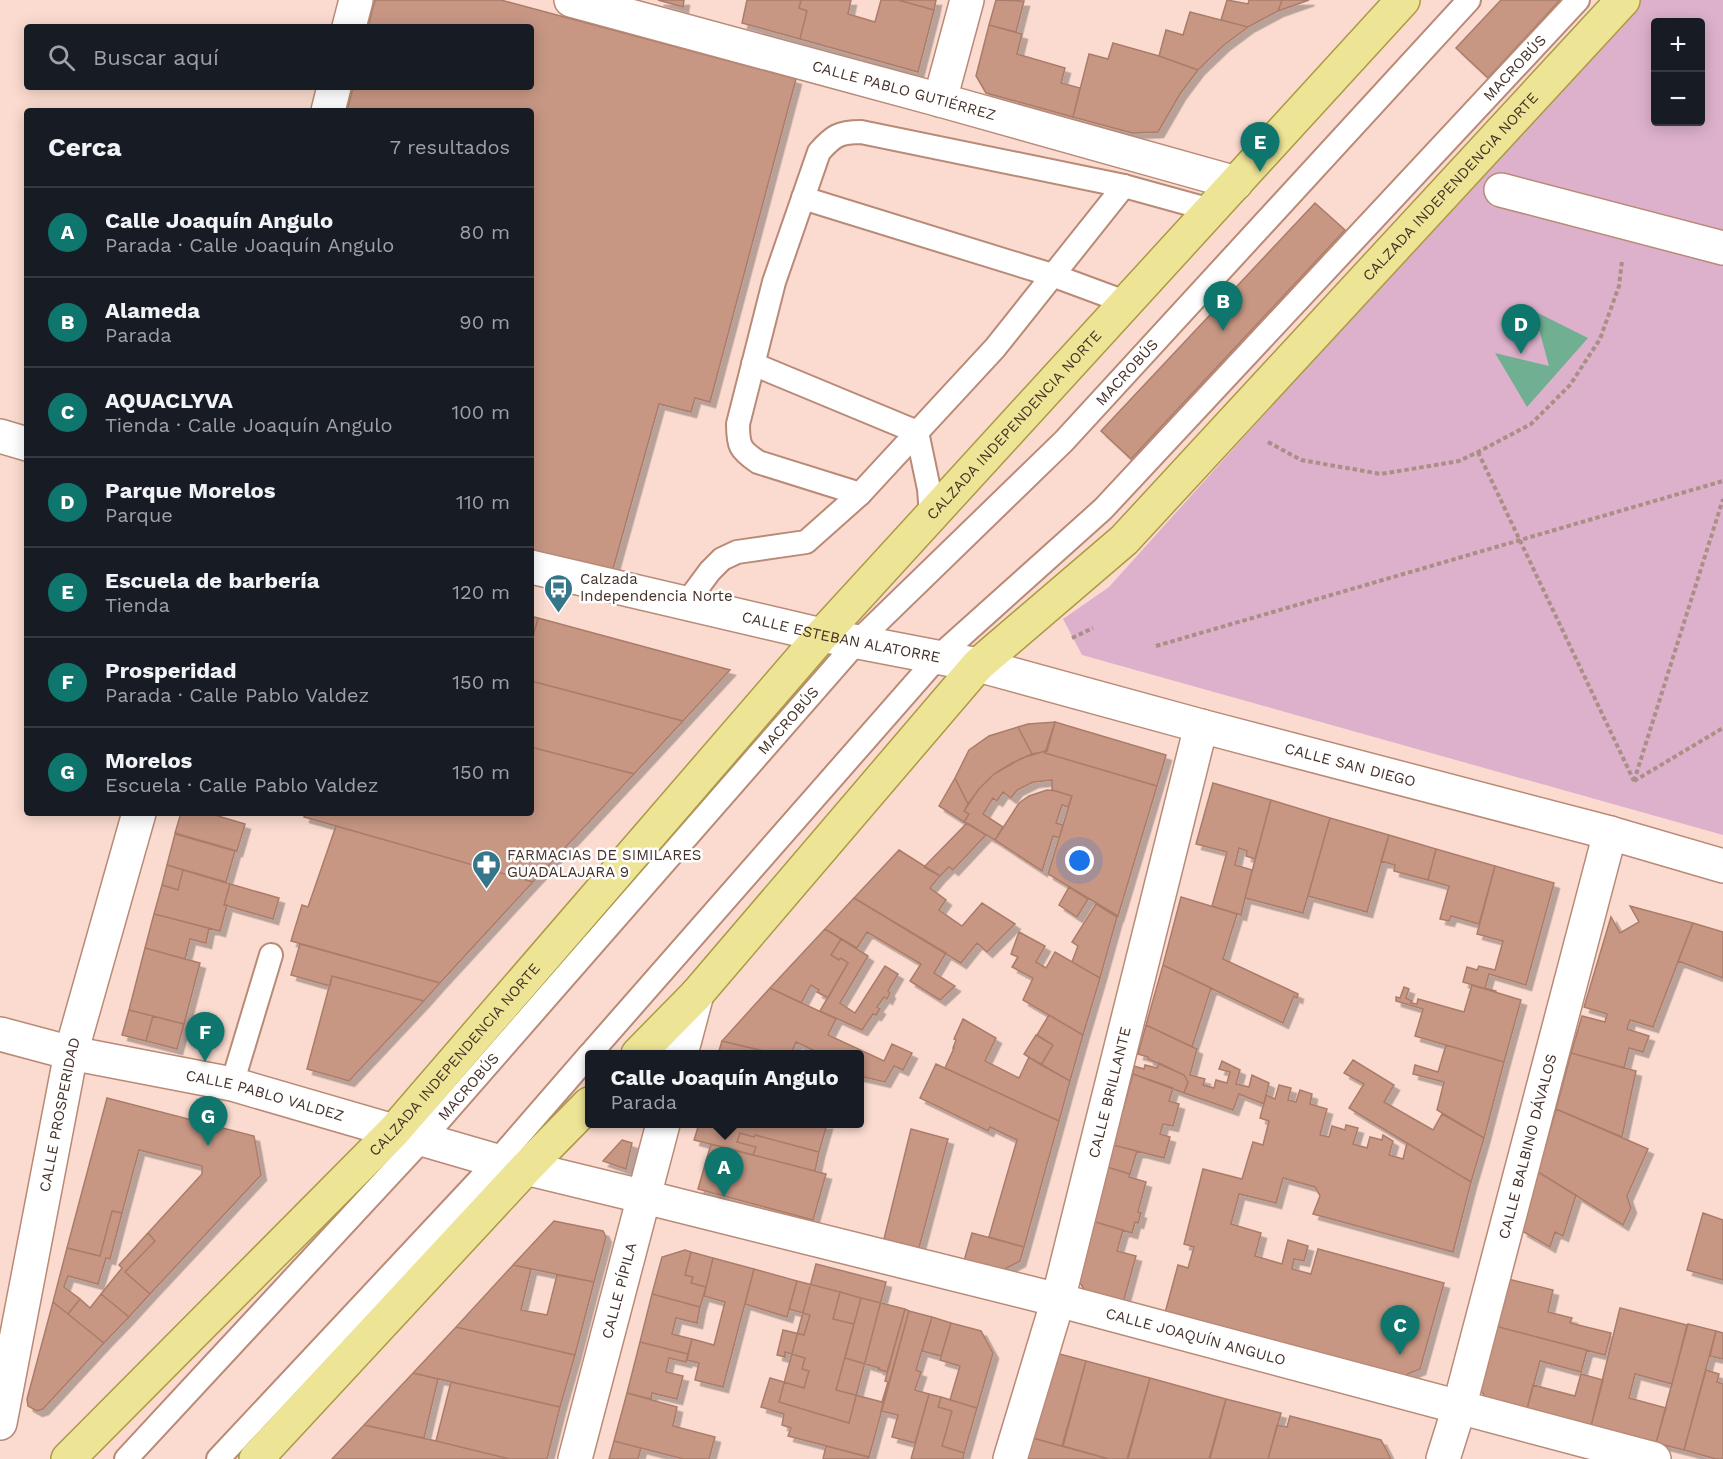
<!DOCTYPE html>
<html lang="es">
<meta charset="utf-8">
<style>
:root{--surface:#171b24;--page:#20242c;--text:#f1f3f6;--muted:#9ea1a6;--line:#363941;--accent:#0f766e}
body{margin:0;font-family:"Work Sans",sans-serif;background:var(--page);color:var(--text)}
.controls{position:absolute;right:18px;top:18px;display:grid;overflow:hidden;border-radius:6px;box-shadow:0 3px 15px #0003}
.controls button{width:54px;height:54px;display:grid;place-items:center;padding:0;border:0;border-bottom:2px solid var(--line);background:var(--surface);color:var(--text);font:30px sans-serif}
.you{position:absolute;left:1080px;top:861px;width:21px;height:21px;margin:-15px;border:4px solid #fff;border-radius:50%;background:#1a73e8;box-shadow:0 0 0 9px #1a73e833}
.badge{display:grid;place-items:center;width:39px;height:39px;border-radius:50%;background:var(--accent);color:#fff;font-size:20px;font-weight:700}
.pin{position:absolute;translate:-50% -50px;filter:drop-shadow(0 2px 3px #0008)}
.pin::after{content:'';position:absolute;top:32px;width:21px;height:18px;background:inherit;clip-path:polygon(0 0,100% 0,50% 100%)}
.popup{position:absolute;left:585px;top:1050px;width:279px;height:78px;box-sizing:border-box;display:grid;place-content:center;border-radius:6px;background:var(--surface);filter:drop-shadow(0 2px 4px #0005);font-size:20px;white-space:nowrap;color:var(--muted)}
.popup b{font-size:22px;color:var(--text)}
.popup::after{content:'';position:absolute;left:50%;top:100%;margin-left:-12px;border:12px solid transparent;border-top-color:var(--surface)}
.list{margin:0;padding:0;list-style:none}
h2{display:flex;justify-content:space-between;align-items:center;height:78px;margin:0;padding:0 24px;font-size:26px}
h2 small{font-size:20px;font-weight:400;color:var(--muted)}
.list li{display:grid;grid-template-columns:39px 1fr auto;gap:18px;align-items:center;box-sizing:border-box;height:90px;padding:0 24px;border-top:2px solid var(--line)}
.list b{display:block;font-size:22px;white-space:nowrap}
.list p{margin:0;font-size:20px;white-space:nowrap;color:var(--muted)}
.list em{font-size:20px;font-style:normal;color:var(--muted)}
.icon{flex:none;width:33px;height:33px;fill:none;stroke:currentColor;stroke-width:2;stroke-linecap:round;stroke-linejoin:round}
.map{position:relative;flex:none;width:1723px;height:1459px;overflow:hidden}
.search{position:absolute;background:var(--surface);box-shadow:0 3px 15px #0003;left:24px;top:24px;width:510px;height:66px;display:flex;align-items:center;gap:15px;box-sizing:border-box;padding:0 21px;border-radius:6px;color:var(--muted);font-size:22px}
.panel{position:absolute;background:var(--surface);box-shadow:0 3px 15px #0003;left:24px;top:108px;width:510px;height:708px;border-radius:6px}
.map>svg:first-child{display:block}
.green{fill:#ddb1cb;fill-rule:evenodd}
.water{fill:#70af91}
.building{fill:#c79784;stroke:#ab7c69;stroke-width:1.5;filter:url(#shadow)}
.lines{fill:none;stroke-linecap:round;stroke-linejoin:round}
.service-casing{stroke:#b98a77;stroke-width:26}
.pedestrian-casing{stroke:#b98a77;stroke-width:36}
.minor-casing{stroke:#b98a77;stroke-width:36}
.primary-casing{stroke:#ab9a42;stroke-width:36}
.path{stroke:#aa8f85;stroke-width:4;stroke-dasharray:4.5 3;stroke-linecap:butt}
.service{stroke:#fff;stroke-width:22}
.pedestrian{stroke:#fff;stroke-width:33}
.minor{stroke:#fff;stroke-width:33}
.primary{stroke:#eee495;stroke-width:33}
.labels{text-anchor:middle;stroke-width:5;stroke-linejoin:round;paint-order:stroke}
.street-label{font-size:15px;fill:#453129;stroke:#fff}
.poi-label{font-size:15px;fill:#453129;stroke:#fff;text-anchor:start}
</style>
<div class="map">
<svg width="1723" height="1459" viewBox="0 0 1723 1459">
<defs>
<filter id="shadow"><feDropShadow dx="5.5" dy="5.5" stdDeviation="0" flood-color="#0004"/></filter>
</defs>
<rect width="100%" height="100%" fill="#fbdbcf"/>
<!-- green -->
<path class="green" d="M1637,0H1723V835L1082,655L1063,619L1109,587ZM1656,22H1700V122H1656Z"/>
<!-- water -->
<path class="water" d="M1534,311L1588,338L1527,407L1495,353L1549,366Z"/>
<!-- building -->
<path class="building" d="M375,0H501L796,79L710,402L695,398L691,412L659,404L613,569L531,550V111H347L353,87H531V27H368Z
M658,0H684L683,7Z
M747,0H801L799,8L807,11L800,39L742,23Z
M801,0H851L848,14L875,22L881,0H898L934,10L918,72L800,39L807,11L799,8Z
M898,0H936L934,10Z
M996,0L1024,1L1016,32L989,25Z
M1227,0L1248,4L1249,0H1282L1278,11L1248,27L1221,20Z
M1282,0H1309L1278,11Z
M1501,0H1560L1488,78L1456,48Z
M1190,12L1248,27L1224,45L1198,70L1159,56L1166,30L1183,35Z
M989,25L1022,34L1017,54L1065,68L1061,83L1080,88L1073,117L986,93L976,76Z
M1113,43L1159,56L1198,70L1180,94L1158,132L1132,133L1073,117L1089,54L1108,59Z
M1315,203L1345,230L1131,459L1101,431Z
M531,616L538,618L531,644Z
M538,618L730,670L683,721L531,681V644Z
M531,681L683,721L634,774L531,747Z
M1055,722L1166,755L1157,786L1045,753Z
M1055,722L1047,751L1032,754L1018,727L1028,724Z
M1018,727L1032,754L1012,763L994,774L979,789L968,804L955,778L969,750L989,736Z
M531,747L634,774L533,882L304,817L305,813H531Z
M1045,751H1047L1045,753L1157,786L1118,916L1048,874L1072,796L1052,790V780L1033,782L1017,790L1011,798L1003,792L997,801L993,798L983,814L1003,827L995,840L964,822L969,814L964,811L978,790L994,774L1022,758Z
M955,778L968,804L964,811L969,814L964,822L939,806Z
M1213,783L1271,800L1255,859L1246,856L1247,851L1239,848L1235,865L1252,870L1241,915L1212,906L1227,852L1196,844Z
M1047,790L1056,791L1072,796L1068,807L1062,805L1056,823L1063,825L1059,838L1053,836L1042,871L995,840L1019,803L1029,796Z
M1271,800L1330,818L1303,913L1245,898Z
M181,813H208L245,824L237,851L175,833Z
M1330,818L1389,835L1367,912L1308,896Z
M967,823L986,835L953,870L949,867L940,876L924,867Z
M336,826L533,882L440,983L291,941L302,905L308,907Z
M175,834L235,851L226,882L167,865Z
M1389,835L1436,849L1428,880L1394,871L1395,865L1381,861Z
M1436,849L1495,866L1479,924L1451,916L1449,921L1440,919L1449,886L1428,880Z
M899,850L940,876L930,888L946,900L939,910L962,926L982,903L1015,924L987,952L977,943L961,963L854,898Z
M167,865L183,870L178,890L162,885Z
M1495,866L1554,883L1526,985L1489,974L1485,988L1496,991V992L1463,982L1467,967L1477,970L1479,966L1495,970L1503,941L1477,934Z
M183,870L230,884L224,905H227L220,931L154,914L162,885L178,890Z
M230,884L279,898L273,919L224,905Z
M1069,887L1088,899L1077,917L1059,905Z
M1181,897L1237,914L1223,959L1298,994L1297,998L1294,996L1283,1023L1163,965Z
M854,898L946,953L934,973L955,986L940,1000L910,981L921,964L867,932L857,948L825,929Z
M1096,904L1117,917L1100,978L1072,962L1078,946L1072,942Z
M1630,906L1693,923L1653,1027L1630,1020L1627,1029L1649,1036L1643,1052L1629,1048L1624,1068L1571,1053L1582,1016L1605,1022L1607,1014L1584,1007L1611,917L1620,933L1639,922Z
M154,914L209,928L206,943L190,939L185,959L145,948Z
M1693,923L1723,932V978L1678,961Z
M825,929L841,939L831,955L839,960L841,958L848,963L828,998L817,992L819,990L811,985L801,1003L770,988Z
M1019,932L1045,946L1036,962L1046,968L1055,952L1100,978L1083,1035L1023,1000L1033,978L1012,967L1018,957L1011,954Z
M841,939L868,956L840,1003L855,1013L885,966L898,974L888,991L890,993L887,999L884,997L877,1007L880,1009L876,1015L873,1014L862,1030L820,1011L848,963L841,958L839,960L831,955Z
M300,944L440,983L424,1001L332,976L330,986L291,975Z
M145,948L200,963L184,1024L129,1010Z
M1163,965L1211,988L1192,1047L1146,1025Z
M332,976L424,1001L349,1081L307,1069Z
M1472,985L1521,1000L1504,1062L1415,1036L1423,1009L1396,1001V997L1400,998L1404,987L1409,989L1406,998L1412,1001L1411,1003L1417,1004L1418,999L1464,1012Z
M770,988L836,1019L828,1035L884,1061L892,1044L912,1053L903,1070L894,1066L885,1082L859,1076V1054H810L813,1050L796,1042L791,1054H776L722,1041Z
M129,1010L153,1016L146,1041L122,1035Z
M1049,1015L1083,1035L1070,1081L1041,1065L1053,1045L1037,1035Z
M153,1016L184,1024L177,1049L146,1041Z
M963,1019L996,1038L985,1061L1019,1078L1029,1057L1070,1081L1059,1121L945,1068L954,1048H953L956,1040L954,1039Z
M1146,1025L1197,1049L1190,1075L1205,1079L1203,1085L1214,1088L1216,1080L1227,1083L1230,1072L1219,1069L1222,1061L1240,1070L1236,1084L1249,1087L1252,1075L1269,1083L1264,1104L1239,1094L1233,1110L1184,1093L1188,1082L1184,1075L1148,1059V1057L1138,1054Z
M1036,1035L1053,1045L1041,1065L1024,1054Z
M722,1041L759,1050L758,1054H718Z
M1446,1045L1504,1062L1484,1138L1437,1110L1444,1082L1413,1074L1415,1065L1438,1072Z
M1571,1053L1636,1071L1622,1137L1556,1109Z
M1353,1060L1394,1085L1384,1102L1433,1130L1442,1114L1484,1138L1471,1182L1349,1108L1364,1084L1344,1073Z
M1159,1063L1184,1075L1188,1082L1184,1093L1133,1074L1134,1066L1144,1069L1145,1065L1157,1068Z
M936,1064L1059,1121L1024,1247L989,1237L1017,1140L992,1128L990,1127L988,1131L920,1098Z
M1133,1074L1173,1088L1169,1101L1179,1104L1173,1126L1163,1124L1160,1134L1170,1137L1164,1158L1113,1145Z
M1279,1085L1291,1088L1288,1100L1296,1102L1300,1090L1312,1094L1310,1104L1327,1109L1320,1135L1329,1137L1332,1126L1345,1130L1346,1125L1358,1128L1353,1144L1367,1148L1370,1137L1382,1140L1383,1135L1393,1141L1389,1155L1403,1159L1407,1143L1471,1182L1453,1252L1313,1214L1320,1196L1315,1187L1283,1178L1276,1203L1239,1194L1231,1224L1261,1233L1255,1256L1282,1264L1288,1240L1308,1246L1304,1261L1294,1259L1292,1269L1311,1274L1318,1249L1444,1283L1420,1369L1401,1377L1165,1313L1178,1265L1188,1268L1194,1247L1184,1244L1203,1169L1242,1179L1253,1142L1263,1145L1269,1121L1260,1118L1266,1095L1275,1099Z
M107,1098L254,1136L261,1175L150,1294L125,1272L155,1241L148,1233L202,1174V1166L139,1150L122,1213L112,1211L100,1256L67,1248Z
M1556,1109L1648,1149L1627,1196L1631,1208L1623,1225L1538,1172Z
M699,1124H827L819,1152L755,1135L754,1137L740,1133L737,1142L756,1147L753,1155L694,1140Z
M911,1129L948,1139L919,1248L884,1239Z
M740,1133L754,1137L755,1135L819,1152L815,1171L753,1155L756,1147L737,1142Z
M622,1140L632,1143L626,1169L603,1161Z
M711,1144L826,1174L813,1220L698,1189Z
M1113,1145L1137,1151L1130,1174L1107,1167Z
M1107,1167L1130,1174L1129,1177L1146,1182L1138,1212L1141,1213L1138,1223L1135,1222L1132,1233L1092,1221Z
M1538,1172L1576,1195L1563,1236L1555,1232L1550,1247L1522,1231Z
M112,1211L122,1213L110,1259L106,1258L98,1284L68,1276L64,1287L80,1299L68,1314L53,1302L67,1248L100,1256Z
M1703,1213L1723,1220V1280L1687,1270Z
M554,1221L603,1231L606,1237L594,1282L513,1265Z
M1092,1221L1123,1230L1117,1251L1136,1256L1123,1303L1086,1292L1076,1277Z
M148,1233L155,1241L125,1272L150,1294L129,1317L101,1294L122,1268L119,1265Z
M972,1233L1024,1247L1020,1261L1001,1271L964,1261Z
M685,1250L691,1252L685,1275L693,1277L691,1283L706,1287L700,1307L652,1294L662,1257Z
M691,1252L713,1258L706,1287L691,1283L693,1277L685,1275Z
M713,1258L754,1269L723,1387L695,1380L699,1363L687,1360L692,1339L714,1345L725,1302L704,1296Z
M816,1264L886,1282L849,1423L779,1402Z
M513,1265L531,1269L521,1310L547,1315L557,1275L594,1282L575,1355L456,1327Z
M754,1269L797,1281L787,1317L745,1304Z
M1508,1279L1553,1290L1548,1312L1572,1318L1570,1323L1611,1333L1605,1355L1495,1326Z
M797,1281L840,1292L833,1319L854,1324L855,1320L836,1390L882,1402L888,1382L885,1381L905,1309L909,1311L869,1457L788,1436L791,1428L782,1425L784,1414L761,1407L770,1378L804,1388L809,1371L802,1369L805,1358L785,1352V1357L777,1355L783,1330L804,1335L810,1315L789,1309Z
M840,1292L861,1298L854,1324L833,1319Z
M101,1294L129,1317L104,1343L68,1314L80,1299L90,1308Z
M652,1294L700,1307L697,1323L676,1318L672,1334L692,1339L688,1354L640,1342Z
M861,1298L905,1309L887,1372L878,1369L879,1368L845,1358Z
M53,1302L104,1343L43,1409L37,1411L28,1406L27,1399Z
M1620,1308L1687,1325L1672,1384L1635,1374L1629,1398L1666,1408L1656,1443L1591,1426Z
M909,1311L932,1317L916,1370L921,1372L915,1390L929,1394L915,1443L892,1437L898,1415L881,1411Z
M932,1317L951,1323L941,1356L922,1351Z
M951,1323L981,1331L993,1353L977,1408L950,1400L960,1366L940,1360Z
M1688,1324L1716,1331L1684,1450L1656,1443Z
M1495,1326L1587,1350L1581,1372L1540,1361L1527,1409L1486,1398L1478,1386Z
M456,1327L575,1355L560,1407L413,1373Z
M1716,1331L1723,1333V1359L1710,1356Z
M640,1342L688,1354L686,1362L669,1358L666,1372L683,1376L677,1399L652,1393L651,1399L627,1393Z
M1052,1352L1086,1361L1062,1446L1029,1437Z
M1086,1361L1150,1378L1127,1459H1109L1063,1446Z
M1706,1370L1719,1374L1717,1382L1723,1384V1459H1716L1684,1450Z
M413,1373L438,1379L424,1438L364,1425Z
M1581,1374L1603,1380L1591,1426L1527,1409L1533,1385L1575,1396Z
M1150,1378L1226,1399L1209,1459H1128Z
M451,1382L560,1407L547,1459H510L436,1441Z
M627,1393L677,1407L673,1426L715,1437L709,1459H683L614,1441Z
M929,1394L941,1397L938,1407L952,1411L942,1446L964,1453L963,1459H911Z
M941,1397L977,1408L964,1453L942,1446L952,1411L938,1407Z
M1226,1399L1281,1413L1268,1459H1210Z
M1290,1416L1381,1440L1391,1459H1268L1277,1425L1287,1427Z
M364,1425L436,1441L510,1459H332Z
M1029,1437L1072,1449L1109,1459H1023Z
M614,1441L641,1448L638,1459H609Z
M826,1446L868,1457V1459H823Z"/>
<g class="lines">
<defs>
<g id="service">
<path d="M803,198L1052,275L1125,302"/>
<path d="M753,364L917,432L929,489L931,515"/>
<path d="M860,494L758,462C740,450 738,446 738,424L774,282L819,152C833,136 839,132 861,132L1124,186L1211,210"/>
<path d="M687,602L710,571L722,559L737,552L806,542L860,494L995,348L1124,186"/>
<path id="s1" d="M590,1054L938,657L1103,509L1578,0"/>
<path d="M232,1084L271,955"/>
<path id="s2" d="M126,1459L422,1140L857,642L1064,441L1469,0"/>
<path d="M218,1459L497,1161L589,1055"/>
</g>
<path id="pedestrian" d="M1501,190L1723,248"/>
<g id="minor">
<path id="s3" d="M571,0L940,100L1236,183"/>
<path d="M349,27L356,0"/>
<path d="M940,100L967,0"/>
<path d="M328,111L334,87"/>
<path d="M0,436L27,444"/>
<path id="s4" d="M531,567L822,635L978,665L1201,726L1610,833L1723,866"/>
<path id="s5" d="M0,1034L71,1053L232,1084L497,1161L645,1197L1058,1300L1654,1459"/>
<path d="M681,1054L697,994"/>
<path id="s6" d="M0,1423L71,1053L139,813"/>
<path id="s7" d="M575,1459L663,1124"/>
<path id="s8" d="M1010,1459L1058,1300L1201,726"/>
<path id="s9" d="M1443,1459L1459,1408L1610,833"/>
</g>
<g id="primary">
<path id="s10" d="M638,1054L697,994L978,665L1124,540L1623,0"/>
<path id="s11" d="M68,1459L394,1131L822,635L1403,0"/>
<path d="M256,1459L526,1168L589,1104"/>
</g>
</defs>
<!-- service casing -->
<use href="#service" class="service-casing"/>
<!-- pedestrian casing -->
<use href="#pedestrian" class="pedestrian-casing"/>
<!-- minor casing -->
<use href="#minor" class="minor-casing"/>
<!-- primary casing -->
<use href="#primary" class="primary-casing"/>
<!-- path -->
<path class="path" d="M1268,442L1301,460L1381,474L1459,461L1478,452L1531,424L1570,385L1600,339L1619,286L1622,261
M1478,452L1634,781
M1072,638L1093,628
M1156,646L1723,481
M1634,781L1723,499
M1634,781L1723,728"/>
<!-- service -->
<use href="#service" class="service"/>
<!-- pedestrian -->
<use href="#pedestrian" class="pedestrian"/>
<!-- minor -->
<use href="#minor" class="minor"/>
<!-- primary -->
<use href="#primary" class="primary"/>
</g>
<!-- icons -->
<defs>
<symbol id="bus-pin" viewBox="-11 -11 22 30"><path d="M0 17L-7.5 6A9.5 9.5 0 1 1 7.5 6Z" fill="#37768a" stroke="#fff"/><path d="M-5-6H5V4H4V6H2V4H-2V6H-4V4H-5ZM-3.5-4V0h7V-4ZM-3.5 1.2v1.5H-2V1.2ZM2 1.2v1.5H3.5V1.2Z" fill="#fff"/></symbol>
<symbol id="pharmacy-pin" viewBox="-11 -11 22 30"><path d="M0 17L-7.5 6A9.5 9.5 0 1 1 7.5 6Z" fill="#37768a" stroke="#fff"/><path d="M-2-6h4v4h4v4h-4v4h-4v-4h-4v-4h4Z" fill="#fff"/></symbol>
</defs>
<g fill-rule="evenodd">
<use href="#bus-pin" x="542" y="572" width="33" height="45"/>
<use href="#pharmacy-pin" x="470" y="848" width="33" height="45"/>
</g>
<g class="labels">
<!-- street labels -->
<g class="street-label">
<text dy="5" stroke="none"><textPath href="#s1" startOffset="1353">MACROBÚS</textPath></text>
<text dy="5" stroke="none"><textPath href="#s3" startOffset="345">CALLE PABLO GUTIÉRREZ</textPath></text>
<text dy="5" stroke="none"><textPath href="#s10" startOffset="1190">CALZADA INDEPENDENCIA NORTE</textPath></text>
<text dy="5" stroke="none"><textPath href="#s2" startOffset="1478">MACROBÚS</textPath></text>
<text dy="5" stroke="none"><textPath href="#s11" startOffset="1402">CALZADA INDEPENDENCIA NORTE</textPath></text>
<text dy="5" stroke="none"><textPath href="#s4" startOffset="318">CALLE ESTEBAN ALATORRE</textPath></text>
<text dy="5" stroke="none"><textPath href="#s2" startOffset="992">MACROBÚS</textPath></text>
<text dy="5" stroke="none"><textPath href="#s4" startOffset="843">CALLE SAN DIEGO</textPath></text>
<text dy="5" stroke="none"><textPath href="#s11" startOffset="556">CALZADA INDEPENDENCIA NORTE</textPath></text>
<text dy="5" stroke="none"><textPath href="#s2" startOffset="506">MACROBÚS</textPath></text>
<text dy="5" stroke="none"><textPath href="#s8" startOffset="380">CALLE BRILLANTE</textPath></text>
<text dy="5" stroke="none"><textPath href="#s5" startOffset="272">CALLE PABLO VALDEZ</textPath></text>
<text dy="5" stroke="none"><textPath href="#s6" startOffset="314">CALLE PROSPERIDAD</textPath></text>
<text dy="5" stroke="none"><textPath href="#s9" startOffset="324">CALLE BALBINO DÁVALOS</textPath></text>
<text dy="5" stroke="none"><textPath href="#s7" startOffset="174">CALLE PÍPILA</textPath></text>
<text dy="5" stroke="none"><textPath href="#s5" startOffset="1234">CALLE JOAQUÍN ANGULO</textPath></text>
</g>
<!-- poi labels -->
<g class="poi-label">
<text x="580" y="584">Calzada<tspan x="580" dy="17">Independencia Norte</tspan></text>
<text x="507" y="860">FARMACIAS DE SIMILARES<tspan x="507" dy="17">GUADALAJARA 9</tspan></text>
</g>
</g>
</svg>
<div class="controls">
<button>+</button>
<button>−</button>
</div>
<div class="you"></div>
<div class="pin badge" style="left:724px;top:1197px">A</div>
<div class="popup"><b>Calle Joaquín Angulo</b>Parada</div>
<div class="pin badge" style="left:1223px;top:331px">B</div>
<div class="pin badge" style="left:1400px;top:1355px">C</div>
<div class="pin badge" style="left:1521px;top:354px">D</div>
<div class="pin badge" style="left:1260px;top:172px">E</div>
<div class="pin badge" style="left:205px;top:1062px">F</div>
<div class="pin badge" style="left:208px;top:1146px">G</div>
<div class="search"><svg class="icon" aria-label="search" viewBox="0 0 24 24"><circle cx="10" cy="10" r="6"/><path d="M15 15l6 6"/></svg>Buscar aquí</div>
<section class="panel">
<h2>Cerca<small>7 resultados</small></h2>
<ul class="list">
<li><span class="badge">A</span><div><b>Calle Joaquín Angulo</b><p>Parada · Calle Joaquín Angulo</p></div><em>80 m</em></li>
<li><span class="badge">B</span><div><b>Alameda</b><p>Parada</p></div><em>90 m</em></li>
<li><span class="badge">C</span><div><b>AQUACLYVA</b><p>Tienda · Calle Joaquín Angulo</p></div><em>100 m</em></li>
<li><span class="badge">D</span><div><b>Parque Morelos</b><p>Parque</p></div><em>110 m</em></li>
<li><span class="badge">E</span><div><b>Escuela de barbería</b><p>Tienda</p></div><em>120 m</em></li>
<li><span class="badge">F</span><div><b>Prosperidad</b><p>Parada · Calle Pablo Valdez</p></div><em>150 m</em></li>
<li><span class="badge">G</span><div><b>Morelos</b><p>Escuela · Calle Pablo Valdez</p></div><em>150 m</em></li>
</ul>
</section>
</div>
